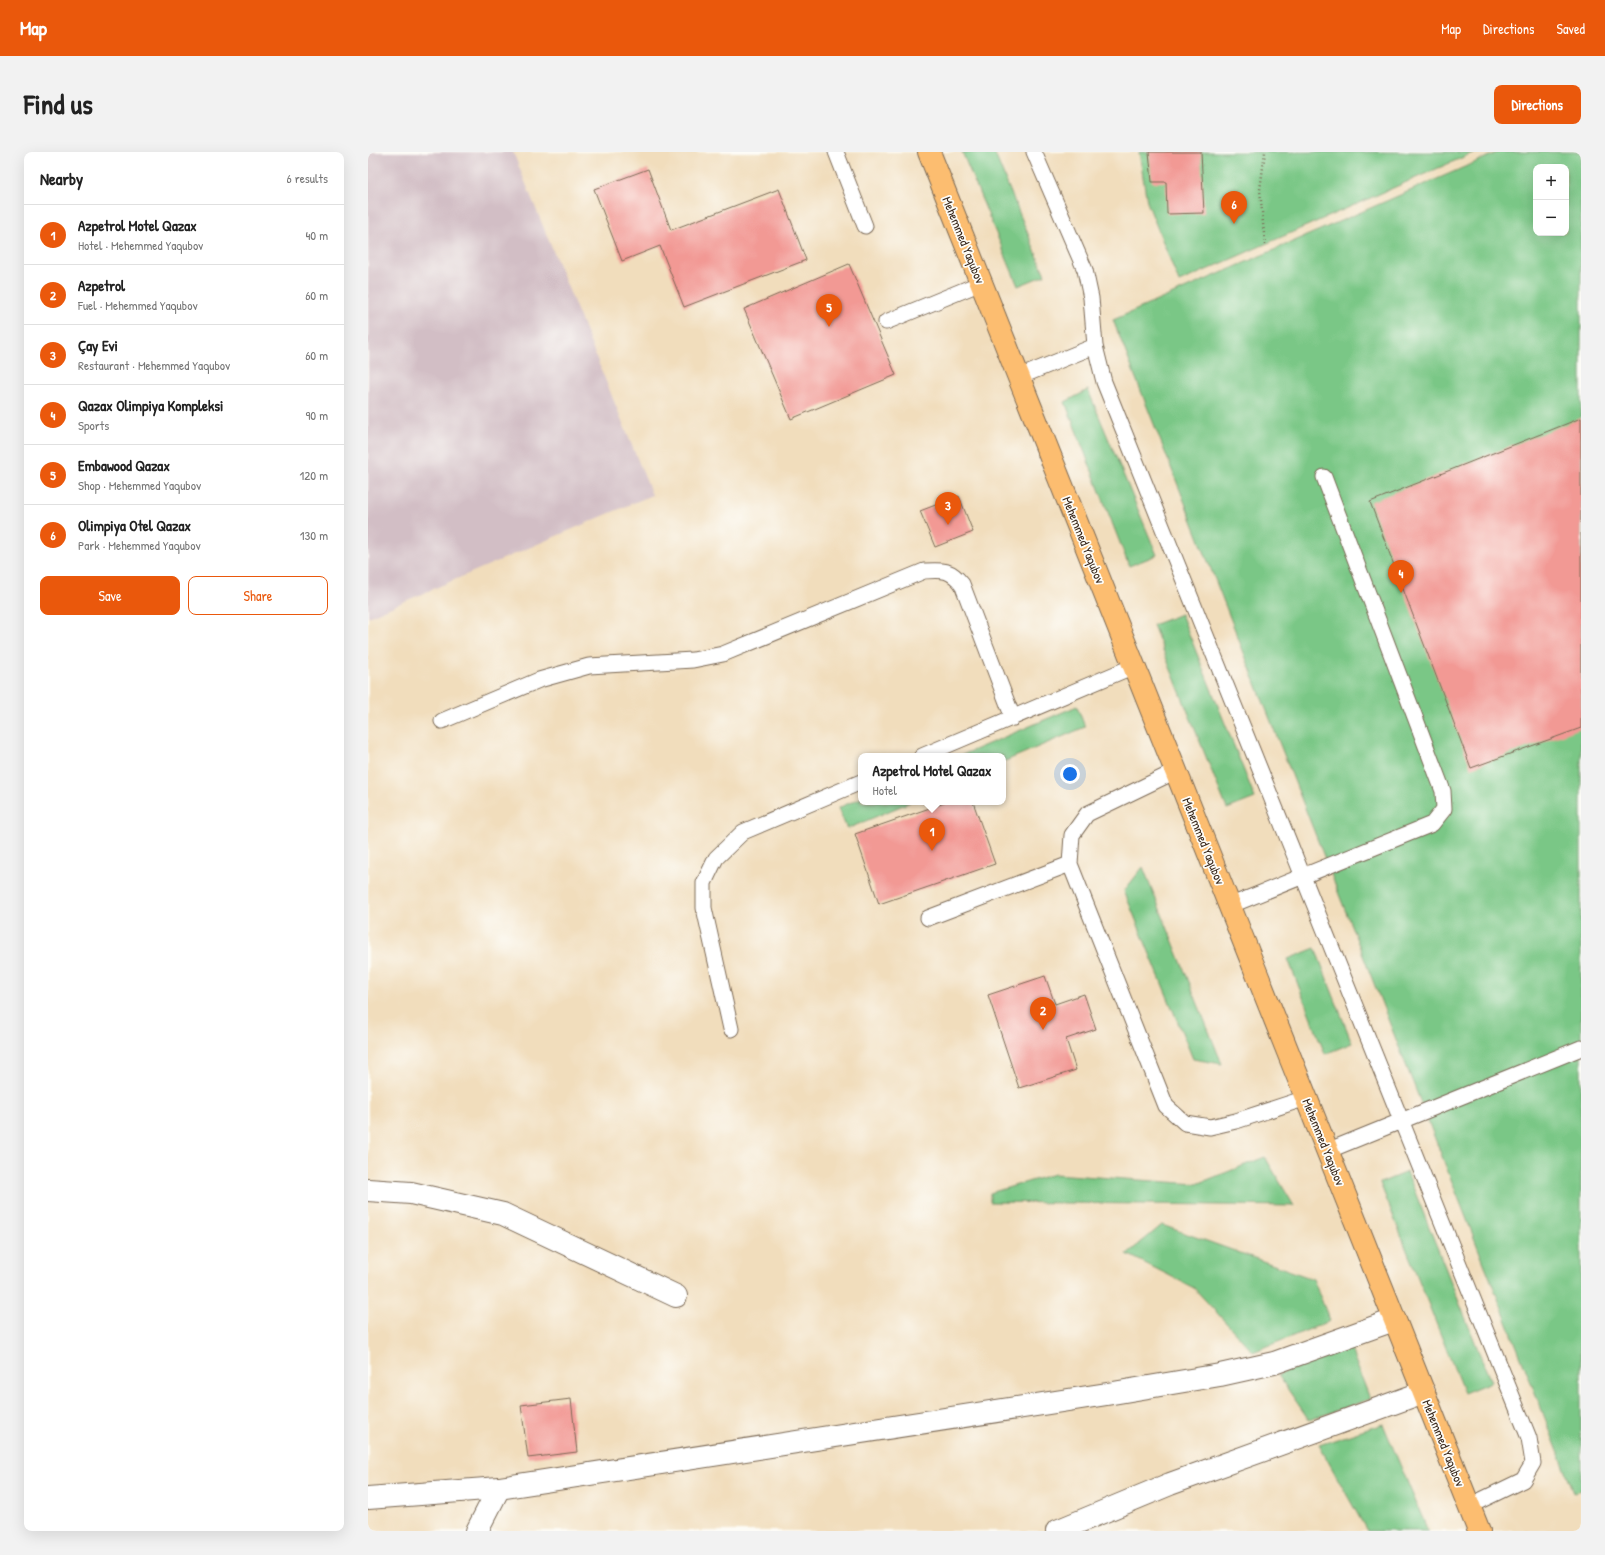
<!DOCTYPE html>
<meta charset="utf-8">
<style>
:root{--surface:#fff;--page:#f2f2f2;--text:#222;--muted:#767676;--line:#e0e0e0;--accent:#ea580c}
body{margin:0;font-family:"Patrick Hand",sans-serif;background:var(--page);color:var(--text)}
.controls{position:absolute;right:12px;top:12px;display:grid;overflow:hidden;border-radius:8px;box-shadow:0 4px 16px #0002}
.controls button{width:36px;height:36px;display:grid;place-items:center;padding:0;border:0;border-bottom:1px solid var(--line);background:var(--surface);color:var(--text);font:20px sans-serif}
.you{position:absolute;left:702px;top:622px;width:14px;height:14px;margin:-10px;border:3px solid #fff;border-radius:50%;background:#1a73e8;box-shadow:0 0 0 6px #1a73e833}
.badge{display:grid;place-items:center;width:26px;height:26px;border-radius:50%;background:var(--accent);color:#fff;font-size:13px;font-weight:700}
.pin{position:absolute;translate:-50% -33px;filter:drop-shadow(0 1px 2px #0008)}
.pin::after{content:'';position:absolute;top:21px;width:14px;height:12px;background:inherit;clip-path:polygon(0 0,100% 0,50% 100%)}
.popup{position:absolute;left:490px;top:601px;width:148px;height:52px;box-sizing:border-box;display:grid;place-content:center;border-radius:8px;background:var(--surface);filter:drop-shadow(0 1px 3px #0005);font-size:13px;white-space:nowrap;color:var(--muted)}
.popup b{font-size:15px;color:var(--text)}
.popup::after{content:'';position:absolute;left:50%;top:100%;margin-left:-8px;border:8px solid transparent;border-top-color:var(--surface)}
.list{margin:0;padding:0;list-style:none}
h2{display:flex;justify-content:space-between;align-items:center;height:52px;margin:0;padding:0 16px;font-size:17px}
h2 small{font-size:13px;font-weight:400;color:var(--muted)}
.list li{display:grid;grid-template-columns:26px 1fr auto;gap:12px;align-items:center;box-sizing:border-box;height:60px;padding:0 16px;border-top:1px solid var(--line)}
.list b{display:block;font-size:15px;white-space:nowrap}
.list p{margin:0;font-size:13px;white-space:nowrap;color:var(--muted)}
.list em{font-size:13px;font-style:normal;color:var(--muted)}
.actions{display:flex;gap:8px;padding:12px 16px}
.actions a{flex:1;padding:9px 0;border:1px solid var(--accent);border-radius:8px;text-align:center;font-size:14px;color:var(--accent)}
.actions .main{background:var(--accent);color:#fff}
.map{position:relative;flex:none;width:1213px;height:1379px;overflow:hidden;border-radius:8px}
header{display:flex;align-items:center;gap:24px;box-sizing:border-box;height:56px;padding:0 20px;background:var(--accent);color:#fff}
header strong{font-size:19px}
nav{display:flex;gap:22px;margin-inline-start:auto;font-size:14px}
.intro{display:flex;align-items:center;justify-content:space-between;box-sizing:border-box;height:96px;padding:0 24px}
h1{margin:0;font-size:28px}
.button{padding:10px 18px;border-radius:8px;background:var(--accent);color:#fff;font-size:14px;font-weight:700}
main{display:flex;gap:24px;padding:0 24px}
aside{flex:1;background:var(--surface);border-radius:8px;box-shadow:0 4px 16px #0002}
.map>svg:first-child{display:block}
.industrial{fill:#d2bec5}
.green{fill:#7ac786;stroke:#5a7852;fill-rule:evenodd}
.building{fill:#f29994}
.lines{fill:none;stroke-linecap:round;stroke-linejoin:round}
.service-casing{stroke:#7b6955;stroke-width:17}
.minor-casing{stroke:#7b6955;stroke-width:24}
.primary-casing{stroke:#7b6955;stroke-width:24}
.path{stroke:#7b6955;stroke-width:2.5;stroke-dasharray:1 3;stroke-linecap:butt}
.service{stroke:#fff;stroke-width:15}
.minor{stroke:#fff;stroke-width:22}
.primary{stroke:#fcbd6f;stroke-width:22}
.labels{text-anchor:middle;stroke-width:3.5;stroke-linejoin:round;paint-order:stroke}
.street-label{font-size:13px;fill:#3b2a1e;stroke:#fdfcf7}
</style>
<header>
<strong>Map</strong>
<nav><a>Map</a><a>Directions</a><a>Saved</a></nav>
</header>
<div class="intro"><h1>Find us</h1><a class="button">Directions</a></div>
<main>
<aside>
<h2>Nearby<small>6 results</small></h2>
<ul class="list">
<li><span class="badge">1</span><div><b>Azpetrol Motel Qazax</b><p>Hotel · Mehemmed Yaqubov</p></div><em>40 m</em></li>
<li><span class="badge">2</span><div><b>Azpetrol</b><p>Fuel · Mehemmed Yaqubov</p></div><em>60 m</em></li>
<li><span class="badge">3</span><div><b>Çay Evi</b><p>Restaurant · Mehemmed Yaqubov</p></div><em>60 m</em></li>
<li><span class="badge">4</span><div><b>Qazax Olimpiya Kompleksi</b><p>Sports</p></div><em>90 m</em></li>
<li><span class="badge">5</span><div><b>Embawood Qazax</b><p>Shop · Mehemmed Yaqubov</p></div><em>120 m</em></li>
<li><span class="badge">6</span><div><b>Olimpiya Otel Qazax</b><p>Park · Mehemmed Yaqubov</p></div><em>130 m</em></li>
</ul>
<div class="actions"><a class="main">Save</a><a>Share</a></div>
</aside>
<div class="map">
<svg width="1213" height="1379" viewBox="0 0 1213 1379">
<rect width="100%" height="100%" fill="#fdfcf7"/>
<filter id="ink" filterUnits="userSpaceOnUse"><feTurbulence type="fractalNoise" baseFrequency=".025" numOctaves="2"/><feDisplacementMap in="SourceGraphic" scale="8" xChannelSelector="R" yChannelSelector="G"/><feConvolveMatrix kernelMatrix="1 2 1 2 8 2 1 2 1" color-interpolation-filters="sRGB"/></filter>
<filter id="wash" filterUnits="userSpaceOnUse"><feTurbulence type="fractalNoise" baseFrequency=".012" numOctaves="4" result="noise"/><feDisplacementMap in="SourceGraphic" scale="16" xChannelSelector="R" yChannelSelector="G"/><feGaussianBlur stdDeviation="0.9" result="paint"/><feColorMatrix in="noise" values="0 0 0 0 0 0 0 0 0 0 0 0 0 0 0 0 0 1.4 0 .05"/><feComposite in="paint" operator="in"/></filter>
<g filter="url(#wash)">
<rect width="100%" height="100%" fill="#f1ddbc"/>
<!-- industrial -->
<path class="industrial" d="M0,0H145L284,343L0,465Z"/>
<!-- green -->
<path class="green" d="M594,0H626L677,123L650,134Z
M771,0H1107L811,130L779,50Z
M1131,0H1213V1338L1206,1340L745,168ZM1168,15H1198V81H1168Z
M720,238L789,403L761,414L697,250Z
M813,462L887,646L859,657L785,473Z
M709,554L717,575L635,610V604H592Z
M493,646V650H542L479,677L470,656Z
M775,715L854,912L825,907L756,739Z
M947,796L984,891L957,902L920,807Z
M897,1005L926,1054L622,1050V1041L686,1022L829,1032Z
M1039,1020L1123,1230L1096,1241L1012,1031Z
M794,1073L945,1127L962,1169L885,1200L826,1136L759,1102Z
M982,1195L1002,1247L941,1268L910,1223Z
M1015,1272L1060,1379H999L951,1293Z"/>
<g id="blocks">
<!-- building -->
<path class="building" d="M781,0H833L836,61L799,62L798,30H784Z
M280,17L303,78L411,37L438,108L316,155L292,94L254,109L226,37Z
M481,112L528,223L423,267L376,157Z
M1213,266V576L1103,616L1002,350Z
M591,344L605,380L567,395L552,359Z
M579,650H605L627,712L511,752L487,682Z
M677,824L687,852L716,842L728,877L698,887L708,918L651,936L620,843Z
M203,1247L209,1300L160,1306L153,1253Z"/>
</g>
</g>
<g filter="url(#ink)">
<use href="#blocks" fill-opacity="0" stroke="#7b6955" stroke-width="1"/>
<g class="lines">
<defs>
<path id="service" d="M468,0L497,74
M666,0L717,118L723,146L727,194L736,230L1161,1286L1165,1311L1155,1328L1101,1354
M518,170L613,131
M651,225L727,194
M74,569L171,528L221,514L325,508L355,502L556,419C575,418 582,417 594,432L645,566
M554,604L766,514
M808,619L719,662L704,683L702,712L798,954L817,971L842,975L868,969L938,946
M861,754L1064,672L1076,657L1075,639L956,325
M560,766L702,712
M363,877L336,756V731L348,706L375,680L493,630
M959,999L1213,896"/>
<path id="minor" d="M0,1038L43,1041L135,1062L308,1144
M0,1346L131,1336L739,1242L852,1223L906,1211L1026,1168
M109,1379L131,1336
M689,1379L802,1332L1056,1240"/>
<path id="primary" d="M561,0L1111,1379"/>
</defs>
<!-- service casing -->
<use href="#service" class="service-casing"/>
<!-- minor casing -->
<use href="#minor" class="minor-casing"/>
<!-- primary casing -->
<use href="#primary" class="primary-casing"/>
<!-- path -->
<path class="path" d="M897,93L892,38L897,0"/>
<!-- service -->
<use href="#service" class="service"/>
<!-- minor -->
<use href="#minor" class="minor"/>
<!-- primary -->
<use href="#primary" class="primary"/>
</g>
</g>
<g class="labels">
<!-- street labels -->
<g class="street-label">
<text transform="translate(596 88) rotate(68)" y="5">Mehemmed Yaqubov</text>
<text transform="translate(716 388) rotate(68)" y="5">Mehemmed Yaqubov</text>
<text transform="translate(836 689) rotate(68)" y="5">Mehemmed Yaqubov</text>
<text transform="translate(956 990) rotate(68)" y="5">Mehemmed Yaqubov</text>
<text transform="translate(1076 1291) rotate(68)" y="5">Mehemmed Yaqubov</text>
</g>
</g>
</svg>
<div class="controls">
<button>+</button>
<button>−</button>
</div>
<div class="you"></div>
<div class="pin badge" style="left:564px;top:699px">1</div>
<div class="popup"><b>Azpetrol Motel Qazax</b>Hotel</div>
<div class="pin badge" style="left:675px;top:878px">2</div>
<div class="pin badge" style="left:580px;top:373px">3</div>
<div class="pin badge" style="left:1033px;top:441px">4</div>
<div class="pin badge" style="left:461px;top:175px">5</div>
<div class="pin badge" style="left:866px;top:72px">6</div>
</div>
</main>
